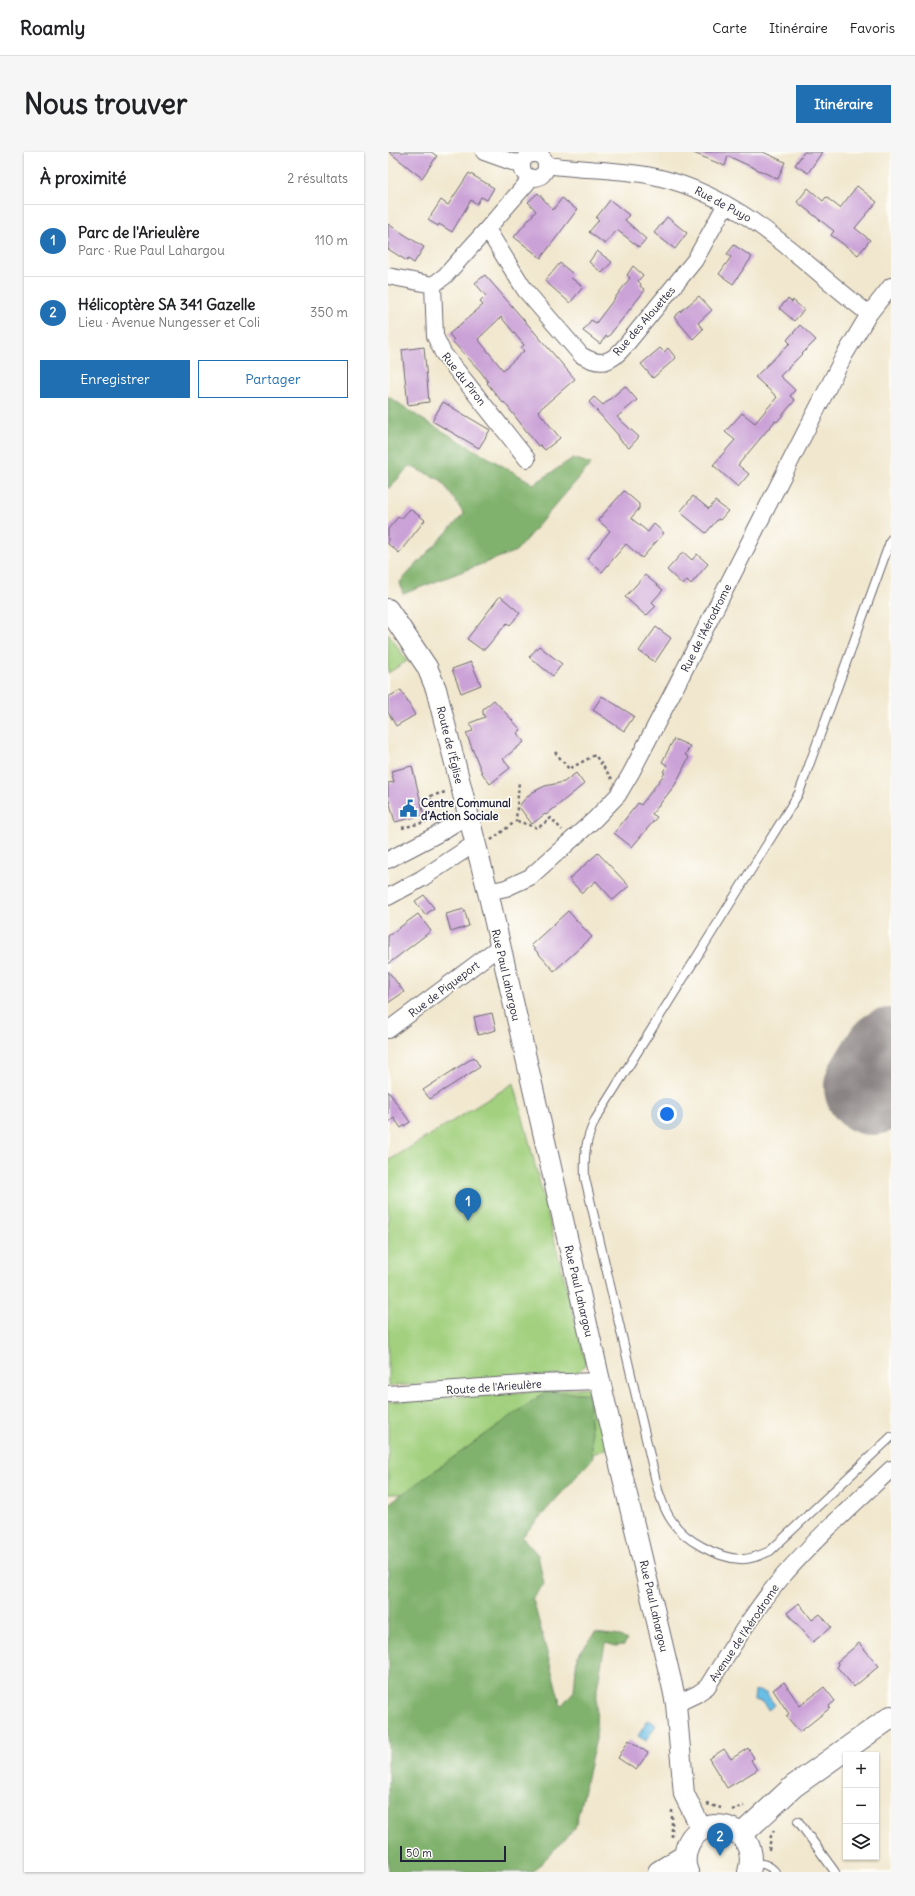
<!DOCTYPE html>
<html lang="fr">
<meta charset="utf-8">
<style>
:root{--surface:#fff;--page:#f6f6f6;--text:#202124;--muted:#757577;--line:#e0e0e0;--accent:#1f6fb2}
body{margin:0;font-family:Delius,sans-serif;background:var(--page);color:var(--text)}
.controls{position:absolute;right:12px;bottom:12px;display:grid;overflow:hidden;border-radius:0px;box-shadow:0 1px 3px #0004}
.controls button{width:36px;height:36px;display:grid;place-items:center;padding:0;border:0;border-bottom:1px solid var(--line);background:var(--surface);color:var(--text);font:20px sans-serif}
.scale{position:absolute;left:12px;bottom:10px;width:106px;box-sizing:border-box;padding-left:4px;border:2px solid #22223b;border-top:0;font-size:11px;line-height:14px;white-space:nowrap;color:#22223b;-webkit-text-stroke:3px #fdfcf7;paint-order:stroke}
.you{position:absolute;left:279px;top:962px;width:14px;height:14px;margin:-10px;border:3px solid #fff;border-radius:50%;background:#1a73e8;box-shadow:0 0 0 6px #1a73e833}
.badge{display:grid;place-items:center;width:26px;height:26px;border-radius:50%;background:var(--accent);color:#fff;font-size:13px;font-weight:700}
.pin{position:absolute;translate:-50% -33px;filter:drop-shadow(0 1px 2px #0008)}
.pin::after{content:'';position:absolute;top:21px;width:14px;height:12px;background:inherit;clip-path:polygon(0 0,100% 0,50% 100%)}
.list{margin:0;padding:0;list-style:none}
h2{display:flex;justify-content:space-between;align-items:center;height:52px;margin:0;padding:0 16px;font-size:17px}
h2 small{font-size:13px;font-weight:400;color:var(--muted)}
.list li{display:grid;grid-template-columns:26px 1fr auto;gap:12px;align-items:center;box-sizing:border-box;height:72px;padding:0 16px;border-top:1px solid var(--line)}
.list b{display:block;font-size:15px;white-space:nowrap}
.list p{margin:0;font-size:13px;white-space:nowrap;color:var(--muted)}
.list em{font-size:13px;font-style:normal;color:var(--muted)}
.actions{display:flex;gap:8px;padding:12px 16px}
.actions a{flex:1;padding:9px 0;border:1px solid var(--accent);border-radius:0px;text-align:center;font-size:14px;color:var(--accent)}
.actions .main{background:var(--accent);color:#fff}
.icon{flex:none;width:22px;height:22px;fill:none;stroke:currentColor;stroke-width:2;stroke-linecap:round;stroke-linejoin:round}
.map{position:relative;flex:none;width:503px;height:1720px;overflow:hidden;border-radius:0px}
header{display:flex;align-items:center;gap:24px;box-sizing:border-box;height:56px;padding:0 20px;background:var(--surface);border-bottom:1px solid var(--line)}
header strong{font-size:19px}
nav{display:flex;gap:22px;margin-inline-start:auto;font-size:14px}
.intro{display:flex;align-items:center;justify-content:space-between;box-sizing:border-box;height:96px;padding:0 24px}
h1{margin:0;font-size:28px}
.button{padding:10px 18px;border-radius:0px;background:var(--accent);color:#fff;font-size:14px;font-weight:700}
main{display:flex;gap:24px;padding:0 24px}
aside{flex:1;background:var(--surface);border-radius:0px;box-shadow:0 1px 3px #0004}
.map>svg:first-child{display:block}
.green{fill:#a2d07e;stroke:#62795c}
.forest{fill:#81b26d;stroke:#526a54}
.water{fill:#68bee5;stroke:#457090}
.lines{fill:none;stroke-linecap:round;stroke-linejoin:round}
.taxiway{stroke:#8a8484;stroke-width:38}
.runway{stroke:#8a8484;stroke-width:96}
.building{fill:#cba2d7;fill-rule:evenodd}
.service-casing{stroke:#6a676e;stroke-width:10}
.minor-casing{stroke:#6a676e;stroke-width:18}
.tertiary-casing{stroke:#6a676e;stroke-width:22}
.secondary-casing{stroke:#6a676e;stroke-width:24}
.path{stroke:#6a676e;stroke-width:2.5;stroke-dasharray:3 3;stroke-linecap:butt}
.service{stroke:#fff;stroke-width:8}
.minor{stroke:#fff;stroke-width:16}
.tertiary{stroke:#fff;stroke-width:20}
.secondary{stroke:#fff;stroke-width:22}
.labels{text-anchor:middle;stroke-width:3.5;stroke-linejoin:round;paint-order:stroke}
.street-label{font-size:11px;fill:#22223b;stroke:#fdfcf7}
.poi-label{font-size:11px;font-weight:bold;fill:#22223b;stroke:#fdfcf7;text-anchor:start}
</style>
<header>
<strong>Roamly</strong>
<nav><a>Carte</a><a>Itinéraire</a><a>Favoris</a></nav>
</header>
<div class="intro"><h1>Nous trouver</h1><a class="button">Itinéraire</a></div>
<main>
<aside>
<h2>À proximité<small>2 résultats</small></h2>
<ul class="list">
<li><span class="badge">1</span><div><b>Parc de l'Arieulère</b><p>Parc · Rue Paul Lahargou</p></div><em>110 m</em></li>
<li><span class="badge">2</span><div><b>Hélicoptère SA 341 Gazelle</b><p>Lieu · Avenue Nungesser et Coli</p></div><em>350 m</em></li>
</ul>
<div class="actions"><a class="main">Enregistrer</a><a>Partager</a></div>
</aside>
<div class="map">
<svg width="503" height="1720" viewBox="0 0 503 1720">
<rect width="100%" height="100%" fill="#fdfcf7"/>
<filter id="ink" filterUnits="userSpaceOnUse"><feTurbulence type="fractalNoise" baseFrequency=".025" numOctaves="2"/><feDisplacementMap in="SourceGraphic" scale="8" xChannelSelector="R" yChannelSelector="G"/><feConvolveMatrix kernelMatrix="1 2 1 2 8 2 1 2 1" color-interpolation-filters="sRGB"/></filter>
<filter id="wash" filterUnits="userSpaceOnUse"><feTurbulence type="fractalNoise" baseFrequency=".012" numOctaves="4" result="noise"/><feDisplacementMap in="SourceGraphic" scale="16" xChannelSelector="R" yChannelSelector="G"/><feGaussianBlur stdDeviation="0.9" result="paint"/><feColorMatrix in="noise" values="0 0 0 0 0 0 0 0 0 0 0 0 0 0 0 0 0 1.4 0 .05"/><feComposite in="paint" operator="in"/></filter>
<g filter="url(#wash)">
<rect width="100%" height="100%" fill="#f1e7ce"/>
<!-- green -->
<path class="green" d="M0,481L19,509L0,521Z
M126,931L198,1211L189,1222L0,1234V1009Z
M205,1235L221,1295L122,1339L0,1342V1250Z"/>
<!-- forest -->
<path class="forest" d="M0,244L37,269L146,332L185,306L203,312L128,399L15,442L12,430L76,362L53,328L22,314L0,337Z
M157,1240L200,1241L205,1306L134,1385L150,1403L156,1432L144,1447L146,1451L173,1554L186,1539L189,1504L207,1481L232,1484L239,1488L236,1493L228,1494L217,1491L209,1537L208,1587L187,1676L145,1720H0V1352Z"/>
<!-- water -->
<path class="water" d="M367,1538L378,1541L387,1553L380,1558L374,1550L366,1548Z
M260,1568L268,1573L258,1589L250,1584Z"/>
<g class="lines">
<!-- taxiway -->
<path class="taxiway" d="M503,915V917"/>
<!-- runway -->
<path class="runway" d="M484,935L503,904"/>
</g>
<g id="blocks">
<!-- building -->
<path class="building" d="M1,0H43L49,4L34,26Z
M303,0H375L397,10L390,27L340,4L337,14Z
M416,0H434L420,21L407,13Z
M81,21L106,36L99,48L93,45L89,52L83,48L64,80L51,72L50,74L40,68L53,48L60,53Z
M469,34L489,50L467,76L482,88L470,103L443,83L446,79L409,50L420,36L435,49L438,45L452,56Z
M150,41L165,58L174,46L189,58L153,106L126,85L148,59L140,50Z
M222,48L241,63L237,68L258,87L251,95L229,78L217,92L201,80L211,68L208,66Z
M279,65L299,81L287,97L266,81Z
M0,72L36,95L26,111L20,107L19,109L0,97Z
M346,93L364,105L345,132L331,122L343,105L339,102Z
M209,99L224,110L214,121L201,110Z
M172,111L185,122L182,125L195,135L182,151L157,129Z
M245,114L255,123L250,129L253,132L252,134L257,138L220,185L218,184L212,192L195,179L203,168L208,171L242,126L239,123Z
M97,123L187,227L150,259L172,286L157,298L152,293L150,294L116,250L115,251L99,231L100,230L93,220L64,189L66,188L61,182L95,153L92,150L98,144L87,131ZM113,165L136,193L133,196L136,199L115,218L90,187Z
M311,144L324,158L310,171L315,177L305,187L286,165Z
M400,147L404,150L405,148L416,158L406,169L391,156Z
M412,173L428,188L392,224L407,238L402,244L407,248L389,270L387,269L350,313L361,322L350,335L325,313L347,288L337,280L354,261L367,271L389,245L367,225L402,191L399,188Z
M36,195L41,250L20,253L14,198Z
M272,196L276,200L280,196L288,206L265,226L253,212Z
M237,234L249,248L229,265L251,285L241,296L232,288L230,283L201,250L206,245L215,253Z
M55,250L102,278L91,296L44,269Z
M236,339L251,352V357L243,366L260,380L266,372L276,381L254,406L238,392L214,420L199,407L222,379L210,368Z
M305,344L321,357L327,349L340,359L332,368L330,367L318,381L292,360Z
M22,357L37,368L11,401L0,392V377L11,364L13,367Z
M295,400L304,408L309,402L320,412L303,432L299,428L295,433L279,418Z
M257,423L275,438L264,450L268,454L258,464L237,445Z
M112,444L132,461L122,473L119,471L97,497H93L79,487Z
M268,475L283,486L267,510L251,499Z
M151,494L174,512L165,524L141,505Z
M83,510L93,533L73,541L64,517Z
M13,538L27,563L8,574L0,560V545Z
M214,544L246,564L236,579L205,558Z
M106,548L133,578L129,581L136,590L115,607L122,616L102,632L94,621L78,581L85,579L82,571L97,565L95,562V557Z
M286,587L302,594L297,603L301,605L287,633L264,662L269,665L244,695L226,681L250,651L253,653L277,621L275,620L279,613L274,610Z
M24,614L36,663L7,670L0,645V631L6,630L3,619Z
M188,621L196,632L158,663L157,662L144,672L131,655L134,650L143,641L157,634L176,630Z
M210,701L241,734L225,748L208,729L194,741L181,727Z
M36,743L46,756L37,763L27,749Z
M76,757L81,774L63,780L58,762Z
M180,759L204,785L166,819L143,793Z
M30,762L43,779L0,812V784Z
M0,819L16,840L0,851Z
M104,861L108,878L90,883L86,865Z
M86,905L92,915L42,947L35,938Z
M0,939L22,970L13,976L6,966L0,971Z
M411,1451L424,1468L432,1462L443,1475L425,1490L399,1461Z
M471,1491L491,1514L466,1535L449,1515L451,1513L449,1510Z
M396,1530L412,1554L436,1535L447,1549L441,1554L442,1556L412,1580L398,1564L401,1562L385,1538Z
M241,1588L260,1601L248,1618L230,1606Z
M360,1596L366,1606L363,1608L369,1618L339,1636L321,1607L336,1597L343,1607Z"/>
</g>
</g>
<g filter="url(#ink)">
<use href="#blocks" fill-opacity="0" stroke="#6a676e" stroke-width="1"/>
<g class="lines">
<defs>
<path id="service" d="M503,387L411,641L207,968C197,990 196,1003 197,1026L270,1338C274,1349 277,1360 284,1369C296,1388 330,1406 352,1407C362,1408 373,1403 382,1399L503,1285
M410,1669L447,1720
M364,1711C373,1711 381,1712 387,1720"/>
<path id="minor" d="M96,0L124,10L134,11
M134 14a12 12 0 1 1 24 0a12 12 0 1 1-24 0Z
M159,13C192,18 226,17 259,23C352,40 409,107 481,162
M141,25L139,31L99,77L137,138L193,203C213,215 223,211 237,194L307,108L338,52
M0,124L45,133
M45,133L47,184L55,201L139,307
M45,133L57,124L99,77
M0,708L48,683L79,664
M100,740L118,736L142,725L207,667L230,643L243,621L284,542L456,204L481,162L503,134
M0,745L33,727L80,696L87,695
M0,878L111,795
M0,1242L148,1231L212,1229
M288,1552L309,1542L319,1535C343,1497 366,1458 395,1424C428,1386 466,1352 503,1317"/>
<path id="tertiary" d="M0,457L39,515L48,537L100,740L212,1229L285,1537L288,1552L296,1642L314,1678"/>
<path id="secondary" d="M353,1683L406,1634L503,1565
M271,1720L297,1704
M299,1720C296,1713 296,1706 298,1699C308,1656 375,1672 361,1720"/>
</defs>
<!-- service casing -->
<use href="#service" class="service-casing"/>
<!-- minor casing -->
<use href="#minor" class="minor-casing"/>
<!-- tertiary casing -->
<use href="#tertiary" class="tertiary-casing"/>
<!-- secondary casing -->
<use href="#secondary" class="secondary-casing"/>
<!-- path -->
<path class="path" d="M167,600L181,617L207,603L224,627
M48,667L42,644L58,640
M129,669L150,676L163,666L174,678
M14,676L41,669
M103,688L128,669L131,629
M319,1652L333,1656
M284,1658V1685
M344,1658L356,1654
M381,1698L383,1684L386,1678"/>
<!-- service -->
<use href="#service" class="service"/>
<!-- minor -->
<use href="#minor" class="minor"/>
<!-- tertiary -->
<use href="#tertiary" class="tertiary"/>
<!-- secondary -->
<use href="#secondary" class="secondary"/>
</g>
</g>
<!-- icons -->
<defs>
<symbol id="civic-bare" viewBox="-9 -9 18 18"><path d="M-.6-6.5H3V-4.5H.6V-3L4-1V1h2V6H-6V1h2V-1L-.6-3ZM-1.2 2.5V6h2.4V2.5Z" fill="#1f6fb2" stroke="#fdfcf7" stroke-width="2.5" paint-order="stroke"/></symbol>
</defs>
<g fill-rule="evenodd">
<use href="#civic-bare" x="8" y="644" width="25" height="25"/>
</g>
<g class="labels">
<!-- street labels -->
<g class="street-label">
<text transform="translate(335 52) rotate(28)" y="4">Rue de Puyo</text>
<text transform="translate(256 169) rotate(-49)" y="4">Rue des Alouettes</text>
<text transform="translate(76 227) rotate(52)" y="4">Rue du Piron</text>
<text transform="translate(318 476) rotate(-63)" y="4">Rue de l'Aérodrome</text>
<text transform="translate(62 593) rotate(76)" y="4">Route de l'Église</text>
<text transform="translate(118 823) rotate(77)" y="4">Rue Paul Lahargou</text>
<text transform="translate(56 837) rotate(-37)" y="4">Rue de Piqueport</text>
<text transform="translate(191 1139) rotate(77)" y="4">Rue Paul Lahargou</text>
<text transform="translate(106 1235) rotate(-4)" y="4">Route de l'Arieulère</text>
<text transform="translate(266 1454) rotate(77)" y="4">Rue Paul Lahargou</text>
<text transform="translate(356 1481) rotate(-56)" y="4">Avenue de l'Aérodrome</text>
</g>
<!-- poi labels -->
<g class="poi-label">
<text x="33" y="655">Centre Communal<tspan x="33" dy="13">d’Action Sociale</tspan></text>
</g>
</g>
</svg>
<div class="controls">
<button>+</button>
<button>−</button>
<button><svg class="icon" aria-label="layers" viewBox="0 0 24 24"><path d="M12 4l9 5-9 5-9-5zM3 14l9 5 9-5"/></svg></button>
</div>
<div class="scale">50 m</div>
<div class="you"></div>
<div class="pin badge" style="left:80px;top:1069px">1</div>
<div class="pin badge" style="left:332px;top:1704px">2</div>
</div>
</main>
